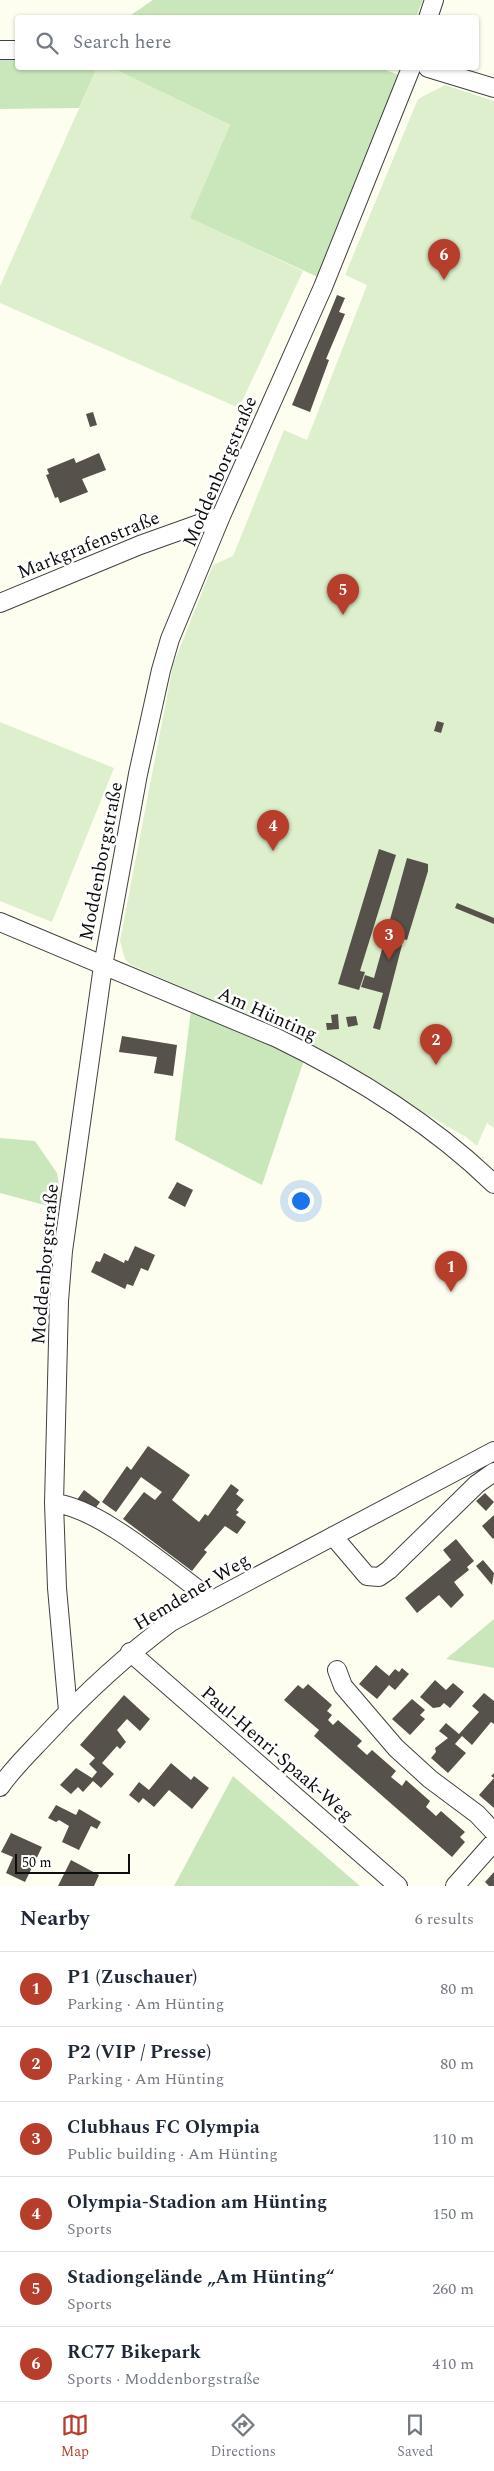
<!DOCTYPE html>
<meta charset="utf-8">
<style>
:root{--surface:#fff;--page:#f2f2f3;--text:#1f2937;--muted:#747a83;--line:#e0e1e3;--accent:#b83e2c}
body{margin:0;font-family:Spectral,serif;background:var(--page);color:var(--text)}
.scale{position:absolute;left:15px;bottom:12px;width:115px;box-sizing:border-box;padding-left:5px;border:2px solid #0e0e0e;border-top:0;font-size:14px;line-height:18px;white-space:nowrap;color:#0e0e0e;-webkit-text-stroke:4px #fff;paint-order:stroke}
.you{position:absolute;left:300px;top:1200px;width:18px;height:18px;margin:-12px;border:4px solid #fff;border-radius:50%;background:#1a73e8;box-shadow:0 0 0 8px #1a73e833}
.badge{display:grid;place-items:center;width:32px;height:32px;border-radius:50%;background:var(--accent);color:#fff;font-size:16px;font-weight:700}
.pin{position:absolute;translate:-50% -41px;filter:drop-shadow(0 1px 2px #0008)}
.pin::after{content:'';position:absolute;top:26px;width:18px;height:15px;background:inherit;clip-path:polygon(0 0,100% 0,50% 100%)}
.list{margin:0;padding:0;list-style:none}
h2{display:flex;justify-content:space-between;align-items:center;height:65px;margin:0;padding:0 20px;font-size:21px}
h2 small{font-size:16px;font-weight:400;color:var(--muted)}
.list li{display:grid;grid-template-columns:32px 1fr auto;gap:15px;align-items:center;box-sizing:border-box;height:75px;padding:0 20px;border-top:1px solid var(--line)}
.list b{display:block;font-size:19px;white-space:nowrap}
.list p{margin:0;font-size:16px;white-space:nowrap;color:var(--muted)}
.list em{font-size:16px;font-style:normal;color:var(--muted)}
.icon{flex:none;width:28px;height:28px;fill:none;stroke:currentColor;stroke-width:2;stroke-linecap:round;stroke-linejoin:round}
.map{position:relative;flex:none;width:494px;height:1886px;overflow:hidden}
.search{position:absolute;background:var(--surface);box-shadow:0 1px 4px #0004;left:15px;right:15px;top:15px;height:55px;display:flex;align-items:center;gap:12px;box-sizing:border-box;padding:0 18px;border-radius:5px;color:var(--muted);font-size:19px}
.sheet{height:515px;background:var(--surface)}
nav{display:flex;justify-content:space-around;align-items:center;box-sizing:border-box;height:70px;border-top:1px solid var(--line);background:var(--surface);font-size:14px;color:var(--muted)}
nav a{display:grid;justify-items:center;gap:2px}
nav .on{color:var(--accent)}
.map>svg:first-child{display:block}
.green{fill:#cae7bb}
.pitch{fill:#ddefcc}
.building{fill:#56514b}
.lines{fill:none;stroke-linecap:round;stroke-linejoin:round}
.minor-casing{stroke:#414141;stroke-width:20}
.minor{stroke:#fff;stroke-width:18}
.labels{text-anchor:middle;stroke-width:5;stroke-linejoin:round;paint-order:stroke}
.street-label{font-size:19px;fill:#0e0e0e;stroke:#fff}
</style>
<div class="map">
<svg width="494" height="1886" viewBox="0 0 494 1886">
<rect width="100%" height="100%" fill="#fefef0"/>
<!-- green -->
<path class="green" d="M153,0H423L416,17H128Z
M0,60H17L18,68H97L79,108L0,109Z
M112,68H380L401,76L320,278L189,218L230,125Z
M191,1010L304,1060L262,1185L175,1140Z
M0,1138L35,1141L57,1173L63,1210L0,1193Z
M494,1619V1668L446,1659Z
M233,1776L360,1886H174Z"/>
<!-- pitch -->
<path class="pitch" d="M97,68H112L230,125L190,218L303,271L239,408L0,303V286Z
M445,85L494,101V1128L487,1123L477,1146L466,1137L281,1030L131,965L125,959L120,941L173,665L213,565L233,556L284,430L307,440L367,285L345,275L418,99Z
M0,722L114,768L52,922L0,901Z"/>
<!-- building -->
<path class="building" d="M337,295L345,298L339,312L345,314L326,359L329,360L310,412L292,405Z
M93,412L97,425L90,427L86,414Z
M99,453L106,470L82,479L88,492L60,503L58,497L55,498L46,475L49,474L47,469L74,458L76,463Z
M437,721L444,723L441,733L434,731Z
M379,849L396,855L360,971L365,972L359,990L338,984Z
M407,858L428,864V871L407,940L386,934Z
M457,903L494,918V924L455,908Z
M386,935V940L402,945L380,1030L373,1028L383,993L361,987L365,975L374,978Z
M338,1014L339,1029L327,1030L326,1023H332L331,1015Z
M356,1016L358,1025L348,1027L346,1017Z
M122,1036L177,1045L173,1076L154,1073L157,1057L119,1052Z
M177,1182L193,1190L185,1207L168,1198Z
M135,1246L155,1255L148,1271L141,1268L133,1286L127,1284L125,1289L91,1272L96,1261L100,1262L104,1253L124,1263L125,1260L128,1261Z
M148,1446L190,1475L172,1500L199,1522L205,1514L208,1516L231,1484L239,1490L236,1494L244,1500L236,1510L239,1512L236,1515L246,1522L237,1534L225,1526L204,1550L207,1552L192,1571L123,1519L144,1492L155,1500L162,1492L141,1477L116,1512L102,1502L127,1466L131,1470Z
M84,1490L100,1502L92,1513L76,1501Z
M485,1493L494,1502L486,1511L476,1501Z
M494,1515V1538L493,1539L482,1526Z
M456,1539L474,1561L467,1567L469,1570L454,1582L464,1595L451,1608L439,1595L417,1613L405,1598L451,1560L443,1550Z
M483,1560L494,1573L492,1585L476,1566Z
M376,1665L389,1676L395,1669L399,1672L402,1668L409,1674L395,1690L389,1685L377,1699L359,1684Z
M435,1680L446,1690L453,1683L464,1692L450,1708L444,1703L440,1707L433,1708L420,1697Z
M308,1684L332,1705L327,1711L332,1715L328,1720L333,1725L338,1720L362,1741L357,1746L367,1755L372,1750L396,1771L391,1777L402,1786L406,1780L430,1801L426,1807L436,1816L441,1811L465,1832L460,1837L465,1842L452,1857L314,1736L319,1730L284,1700L298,1685L303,1689Z
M484,1693L494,1701V1724L491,1722L472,1745L462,1736L455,1744L466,1753L448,1773L431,1758L436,1752L435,1748L448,1738L439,1731L446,1723L459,1734L479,1712L472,1706Z
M124,1695L150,1719L140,1731L127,1719L117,1730L126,1742L120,1749L117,1746L102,1763L114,1774L101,1788L93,1781L83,1792L78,1787L71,1794L60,1785L76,1768L92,1778L97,1772L89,1764L95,1758L80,1745Z
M412,1699L425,1710L420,1715L425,1719L410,1735L392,1719Z
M171,1763L191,1780L194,1776L209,1788L192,1809L169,1790L154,1807L143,1798L139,1803L129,1795L139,1782L149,1790Z
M494,1773V1808L479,1795L494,1778L491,1776Z
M56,1805L76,1815L79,1809L101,1822L97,1829L91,1826L79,1850L62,1842L69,1826L59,1820L56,1822L48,1818Z
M11,1833L42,1847L25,1882L6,1873L13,1857L1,1852Z
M71,1860L99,1875L94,1886H58Z
M494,1872V1886H489L485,1882Z"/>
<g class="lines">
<defs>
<path id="minor" d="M428,18L434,0
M0,50H18
M428,68L494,88
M0,603L140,545L221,516
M0,922L277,1038C355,1076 431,1123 494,1184
M54,1503C101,1508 171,1571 211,1599
M333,1536L367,1576L379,1577L389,1570L477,1484L494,1472
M130,1652L398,1886
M337,1670L343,1686L396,1748L430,1779L477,1814L494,1832
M68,1711L57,1588L54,1503L59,1301L63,1251L103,966L138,774L161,670L170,639L221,516L323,287L411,68
M0,1787C13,1768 30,1752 46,1735C85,1693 125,1656 171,1622L494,1451
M455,1886L494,1842"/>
</defs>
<!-- minor casing -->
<use href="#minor" class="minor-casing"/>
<!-- minor -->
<use href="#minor" class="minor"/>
</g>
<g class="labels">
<!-- street labels -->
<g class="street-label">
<text transform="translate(219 471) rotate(-67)" y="7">Moddenborgstraße</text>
<text transform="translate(88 544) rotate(-22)" y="7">Markgrafenstraße</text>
<text transform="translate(100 861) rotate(-79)" y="7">Moddenborgstraße</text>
<text transform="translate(268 1013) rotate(24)" y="7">Am Hünting</text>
<text transform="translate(44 1264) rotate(-85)" y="7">Moddenborgstraße</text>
<text transform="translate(191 1591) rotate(-31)" y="7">Hemdener Weg</text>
<text transform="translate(278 1753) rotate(41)" y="7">Paul-Henri-Spaak-Weg</text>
</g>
</g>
</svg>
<div class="scale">50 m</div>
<div class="you"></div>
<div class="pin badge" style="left:451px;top:1292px">1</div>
<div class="pin badge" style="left:436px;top:1065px">2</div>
<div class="pin badge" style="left:389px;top:960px">3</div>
<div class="pin badge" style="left:273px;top:851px">4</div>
<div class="pin badge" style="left:343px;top:615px">5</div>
<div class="pin badge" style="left:444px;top:280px">6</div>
<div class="search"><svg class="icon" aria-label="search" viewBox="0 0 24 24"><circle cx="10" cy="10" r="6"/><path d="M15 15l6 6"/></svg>Search here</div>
</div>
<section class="sheet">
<h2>Nearby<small>6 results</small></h2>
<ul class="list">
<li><span class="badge">1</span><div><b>P1 (Zuschauer)</b><p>Parking · Am Hünting</p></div><em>80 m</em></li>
<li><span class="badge">2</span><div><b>P2 (VIP / Presse)</b><p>Parking · Am Hünting</p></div><em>80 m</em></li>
<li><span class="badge">3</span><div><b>Clubhaus FC Olympia</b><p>Public building · Am Hünting</p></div><em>110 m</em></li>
<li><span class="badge">4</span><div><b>Olympia-Stadion am Hünting</b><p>Sports</p></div><em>150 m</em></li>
<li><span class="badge">5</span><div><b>Stadiongelände „Am Hünting“</b><p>Sports</p></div><em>260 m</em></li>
<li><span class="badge">6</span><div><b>RC77 Bikepark</b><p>Sports · Moddenborgstraße</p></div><em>410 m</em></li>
</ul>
</section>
<nav>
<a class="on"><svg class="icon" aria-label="map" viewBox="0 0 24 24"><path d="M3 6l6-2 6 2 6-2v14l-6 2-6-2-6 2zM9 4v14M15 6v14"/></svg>Map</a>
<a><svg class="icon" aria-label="directions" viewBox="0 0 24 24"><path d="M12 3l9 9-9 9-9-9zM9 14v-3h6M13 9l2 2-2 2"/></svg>Directions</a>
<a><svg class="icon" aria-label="saved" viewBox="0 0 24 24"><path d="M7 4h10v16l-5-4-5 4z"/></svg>Saved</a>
</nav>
